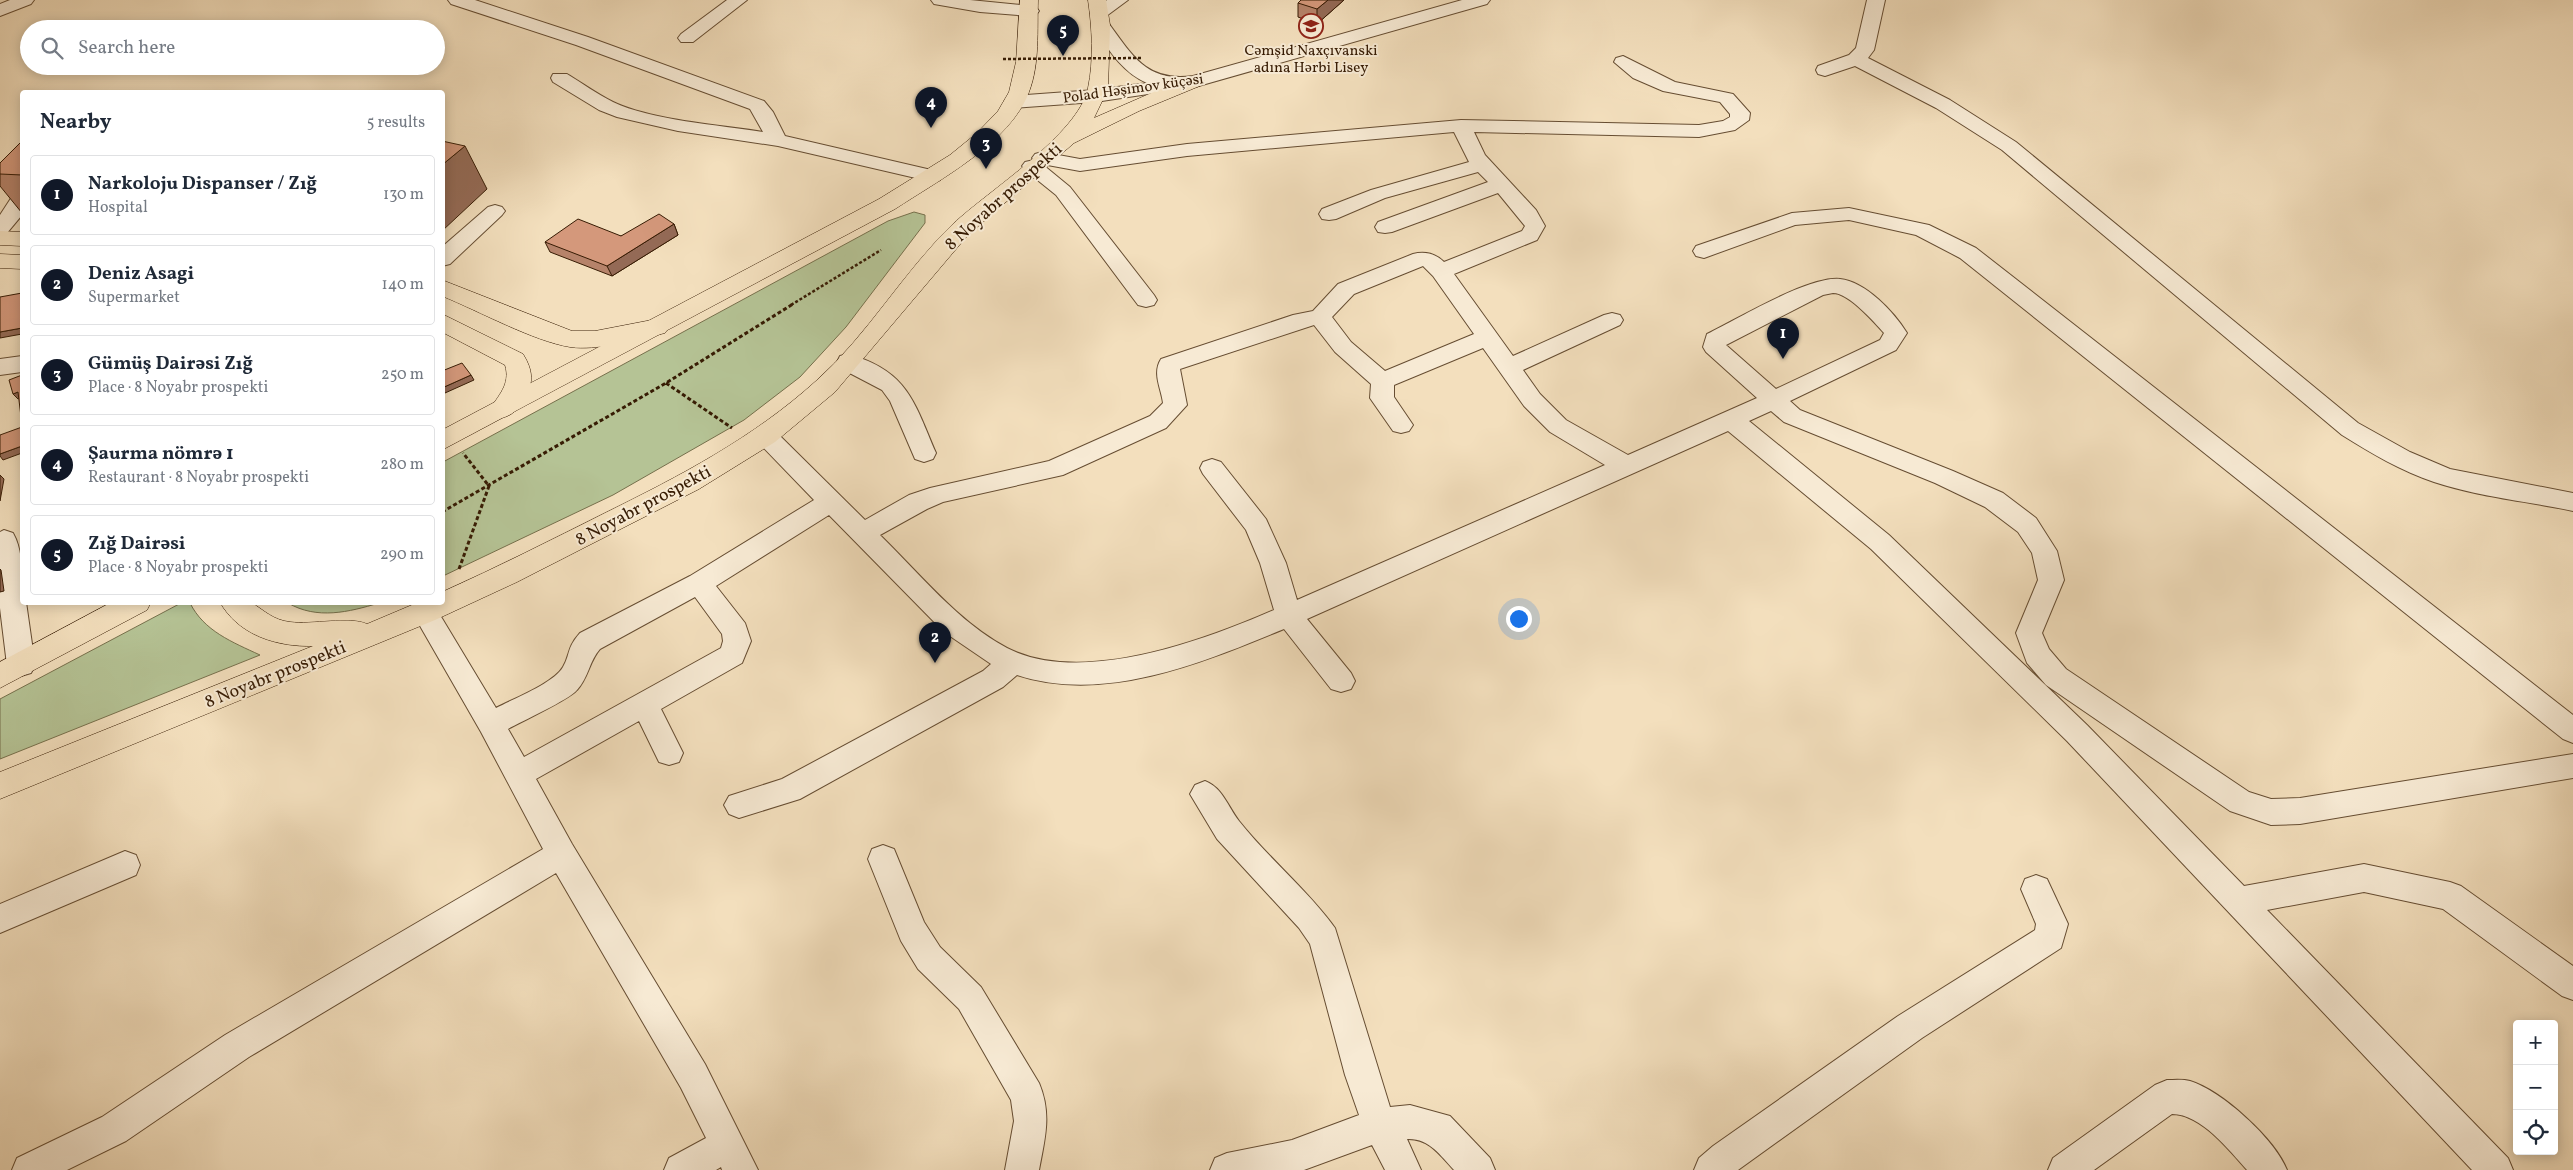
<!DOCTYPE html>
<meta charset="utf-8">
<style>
:root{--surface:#fff;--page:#f6f6f7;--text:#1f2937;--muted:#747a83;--line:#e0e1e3;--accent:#111827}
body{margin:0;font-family:Vollkorn,serif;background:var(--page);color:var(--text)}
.controls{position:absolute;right:15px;bottom:15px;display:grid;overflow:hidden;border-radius:5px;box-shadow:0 2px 12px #0003}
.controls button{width:45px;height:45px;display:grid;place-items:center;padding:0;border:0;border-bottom:1px solid var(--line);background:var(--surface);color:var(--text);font:25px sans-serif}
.you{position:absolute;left:1518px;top:618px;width:18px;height:18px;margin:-12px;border:4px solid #fff;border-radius:50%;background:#1a73e8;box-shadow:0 0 0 8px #1a73e833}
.badge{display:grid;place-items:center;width:32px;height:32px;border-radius:50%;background:var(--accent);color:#fff;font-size:16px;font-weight:700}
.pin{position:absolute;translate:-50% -41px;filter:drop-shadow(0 1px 2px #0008)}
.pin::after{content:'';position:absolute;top:26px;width:18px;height:15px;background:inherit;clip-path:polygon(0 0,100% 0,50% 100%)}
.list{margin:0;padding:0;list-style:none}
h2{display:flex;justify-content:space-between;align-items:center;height:65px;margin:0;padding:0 20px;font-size:21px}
h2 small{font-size:16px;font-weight:400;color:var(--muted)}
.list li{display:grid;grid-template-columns:32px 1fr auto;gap:15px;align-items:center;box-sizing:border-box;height:80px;margin:0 10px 10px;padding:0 10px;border:1px solid var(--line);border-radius:5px}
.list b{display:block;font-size:19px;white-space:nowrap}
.list p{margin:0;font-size:16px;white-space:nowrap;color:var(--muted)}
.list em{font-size:16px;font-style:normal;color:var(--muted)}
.icon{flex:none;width:28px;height:28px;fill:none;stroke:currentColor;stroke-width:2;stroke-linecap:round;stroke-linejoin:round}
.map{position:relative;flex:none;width:2573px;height:1170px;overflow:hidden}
.search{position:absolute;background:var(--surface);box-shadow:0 2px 12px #0003;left:20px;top:20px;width:425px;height:55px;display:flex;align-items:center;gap:12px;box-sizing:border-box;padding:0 18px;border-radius:28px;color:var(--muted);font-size:19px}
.panel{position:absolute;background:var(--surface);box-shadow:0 2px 12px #0003;left:20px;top:90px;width:425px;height:515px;border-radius:5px}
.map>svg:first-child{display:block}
.green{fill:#b5c395;stroke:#76704c}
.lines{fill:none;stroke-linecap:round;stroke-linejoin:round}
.minor-casing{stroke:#664d32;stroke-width:2}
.major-casing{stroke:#371c04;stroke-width:1}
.highway-casing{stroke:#371c04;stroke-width:1}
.path-far1{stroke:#371c04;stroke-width:2.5;stroke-dasharray:3 2;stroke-linecap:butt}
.path{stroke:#371c04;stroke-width:3;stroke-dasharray:4 2.5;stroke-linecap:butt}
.minor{fill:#f7ead4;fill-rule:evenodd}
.major{fill:#f3dfbd;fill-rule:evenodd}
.highway{fill:#f3dfbd;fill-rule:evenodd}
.path-bridge{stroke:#371c04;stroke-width:2.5;stroke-dasharray:3 2;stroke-linecap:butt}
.wall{fill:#b6836a;stroke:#371c04}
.shaded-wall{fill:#946a56;stroke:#371c04}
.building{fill:#d4987b;stroke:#371c04}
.labels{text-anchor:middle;stroke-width:4;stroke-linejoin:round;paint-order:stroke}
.far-poi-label{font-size:15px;fill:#371c04;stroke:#f7ead4}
.far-street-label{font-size:15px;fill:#371c04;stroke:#f7ead4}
.street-label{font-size:18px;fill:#371c04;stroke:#f7ead4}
</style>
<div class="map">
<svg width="2573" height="1170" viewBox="0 0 2573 1170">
<rect width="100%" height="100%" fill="#f3dfbd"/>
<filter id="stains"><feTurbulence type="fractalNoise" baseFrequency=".004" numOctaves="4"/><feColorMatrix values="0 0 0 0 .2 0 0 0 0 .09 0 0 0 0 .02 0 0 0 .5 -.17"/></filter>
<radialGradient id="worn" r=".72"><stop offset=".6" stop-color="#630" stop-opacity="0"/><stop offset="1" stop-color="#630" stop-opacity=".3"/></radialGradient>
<!-- green -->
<path class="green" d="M914,212L925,215V223L846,327L800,377L744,420L613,495L443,576V462L888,221Z
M181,603H190C204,631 232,642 260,655L0,759V699Z
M288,603H379C349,612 317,620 288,603Z"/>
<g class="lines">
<defs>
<path id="minor" d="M10,0H34L31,4L0,16V4Z
M448,0H475L588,37L764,101L773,112L785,136L940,172L943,176L940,180L933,182L778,146L678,131L617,117L599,110L553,82L551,78L553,74H567C582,83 597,94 613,102C650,120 720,125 763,132L750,109L576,45L451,4Z
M727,0H747L693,42H681L678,38L681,34Z
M931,0H970L1030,6L1036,7L1039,11L1036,15L1030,16L980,12L934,4Z
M1107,0H1128L1105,17H1093L1090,13Z
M1462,0H1490L1487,4L1195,87L1095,102L1014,108L1007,106L1004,102L1007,98L1014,96L1095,90L1147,83C1121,72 1107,47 1092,25L1095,21H1107C1132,55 1146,83 1193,76Z
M1867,0H1885L1874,50L1868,58L1950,100L2016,142L2358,423L2410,452L2450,469L2573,493V511C2527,501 2479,497 2434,482C2401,471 2371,453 2342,435L2002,150L1936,108L1855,66L1825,76L1818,74L1816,70L1818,66L1849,55L1856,48Z
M1623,56L1675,82L1733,94L1750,113L1749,120L1735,130L1699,137L1474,132L1485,155L1536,210L1545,226L1537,240L1454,274L1513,356L1604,315L1612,313L1620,315L1623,320L1620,325L1523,370L1540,394L1566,420L1628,455L1757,398L1706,352L1703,347L1707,334C1738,319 1808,276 1840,279C1866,282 1894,312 1907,333L1896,350L1790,401L1800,410L1953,471L2003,493L2036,518L2057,551L2064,580L2042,633L2049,649L2066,669L2249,792L2271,799L2300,798L2573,754V778L2300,824L2271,825L2230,811L2046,685L2027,663L2016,633L2038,580L2032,553L2018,532L1985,507L1935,483L1784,422L1771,411L1749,421L1889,535L2087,725L2244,886L2364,864L2450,882L2461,886L2573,966V1000L2562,996L2443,909L2364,892L2267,910L2508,1158L2513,1170H2472L2067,741L1871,549L1728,431L1307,619L1351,673L1355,681L1351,689L1341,692L1331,689L1284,629C1204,662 1105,704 1017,675L1003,687L800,799L739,818L729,814L724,805L729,796L782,779L983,671L991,664L944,632L829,515L716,586L745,623L751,641L742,663L661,709L683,753L679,762L669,765L659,762L639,721L536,779L572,844L705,1064L758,1170H722L721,1167L716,1170H664L669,1158L706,1138L681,1088L556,873L249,1057L126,1141L67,1170H12L17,1158L102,1117L225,1035L543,849L481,732L412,612L416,605L422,602L434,605L496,708C513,699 554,683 563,667C571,653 566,649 580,633L690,576L814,500L758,442L754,436L758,430L766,427L774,430L865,520L909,495L930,488L1049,461L1150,416L1163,403C1161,388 1152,373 1161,359L1293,315L1313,311L1338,284L1413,254C1425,251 1436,254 1444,262L1522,231L1525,226L1498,193L1392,232L1385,233L1378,232L1375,227L1378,222L1488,182L1478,172L1385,198L1336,219L1329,220L1322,219L1319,214L1322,209L1371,190L1469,162L1454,132L1187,156L1080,171L1042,164L1070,187L1154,295L1157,300L1154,305L1146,307L1138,305L1056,195L1025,170L1022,166L1025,162L1034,160L1032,158L1035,154L1042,152L1080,159L1187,144L1461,120L1699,125L1723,121L1730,117V114L1720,102L1663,91L1633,78L1614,62L1616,58ZM1423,266L1433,276L1474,334L1385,371L1351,342L1332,317L1354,294ZM1833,293C1849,293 1874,322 1884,333L1880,340L1776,389L1726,345L1823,295ZM1314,325L1335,352L1371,384L1370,398L1393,431L1401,433L1409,431L1413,425L1394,397V385L1483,348L1524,406L1550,432L1605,465L1297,600L1286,563L1266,519L1221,462L1212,459L1203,462L1200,468L1203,474L1246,530L1260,563L1274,610C1203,641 1081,686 1007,648C958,622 920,574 880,535L927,509L943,502L1063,475L1166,428L1187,405L1180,369ZM695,597L722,634L723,641L721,648L524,757L508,729C522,721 569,700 577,690C589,677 589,661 600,649Z
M22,190V215L7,233L0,234V215L15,192Z
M495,205L502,207L505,211L502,215L450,264L442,266V247L488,207Z
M1849,208L1929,225L1976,248L2573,715V743L2563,739L1960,258L1916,235L1849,220L1795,225L1704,258L1696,256L1693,251L1696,246L1792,213Z
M848,354C908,371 914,402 936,453L933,459L924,462L915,459L890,401L882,390L840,368L837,362L840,356Z
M22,356V372L0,375V359Z
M4,530L13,533C24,552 22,581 22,602H26L35,665L31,673L21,676L11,673L7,665L0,608V532Z
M1205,781C1223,788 1228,807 1239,821C1269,859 1307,889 1335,928L1390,1107L1410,1105L1450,1116L1490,1158L1495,1170H1454C1440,1155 1429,1138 1407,1139L1421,1170H1385L1372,1145L1304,1170H1210L1215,1158L1227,1153L1292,1140L1359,1115L1345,1075L1310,944L1299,928L1217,839L1190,794L1195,785Z
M883,845L894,849L924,922L940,947L981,987L1039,1083C1052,1114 1045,1138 1039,1170H1005L1014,1121L1011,1100L959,1009L918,969L901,941L868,859L872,849Z
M125,851L136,855L140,865L136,875L0,933V904Z
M2036,875L2047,879L2068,924L2061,948L1922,1038L1738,1170H1694L1699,1158L1713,1146L1898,1016L2035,930L2036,924L2021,889L2025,879Z
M2167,1080C2174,1080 2183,1079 2190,1081C2222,1091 2275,1139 2287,1170H2247C2229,1150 2201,1114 2172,1114L2094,1170H2048L2053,1158L2155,1085Z"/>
<path id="major" d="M0,231L22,232V246L0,245Z
M0,254L22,255V269L0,268Z
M442,280L572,331H595L657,319L665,321L669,327L665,333L657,335C630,340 598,351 570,347C533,341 479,311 442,296Z
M442,314L523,354C528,362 532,371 531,381C528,400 512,423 492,417L489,411C498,395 511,385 505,365L442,332Z"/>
<path id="highway" d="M1020,0H1038C1037,30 1040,63 1029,92C1010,143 939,180 895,209L442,450V430L879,199L950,155L977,133L998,111L1009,92L1016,62Z
M1088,0H1106L1110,25L1108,89L1094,118L1188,77H1202L1205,81L1202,85L1139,111L1074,143L968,235L835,392L775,442L699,489L517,582L435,620L0,799V772L313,646C277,647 238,635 220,602C228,602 245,599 252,603C265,611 273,620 290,622C312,625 350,616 367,624L419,602H442V592C498,567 551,540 605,513C680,476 753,438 816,381C868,335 903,272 953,224C988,191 1079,134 1088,88C1094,60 1092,27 1088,0Z
M112,602H151L147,610L0,688V662Z"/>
</defs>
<!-- minor casing -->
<use href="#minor" class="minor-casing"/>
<!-- major casing -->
<use href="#major" class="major-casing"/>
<!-- highway casing -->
<use href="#highway" class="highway-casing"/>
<!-- path-far1 -->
<path class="path-far1" d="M791,305L881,250"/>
<!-- path -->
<path class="path" d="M666,383L732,428
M442,512L666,383L793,304
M459,569L489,486L463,453"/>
<!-- minor -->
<use href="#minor" class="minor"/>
<!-- major -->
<use href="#major" class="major"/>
<!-- highway -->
<use href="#highway" class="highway"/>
<!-- path-bridge -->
<path class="path-bridge" d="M1003,59L1141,58"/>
</g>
<!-- wall -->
<path class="wall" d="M1301,0H1344L1317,24L1298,17V3Z
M22,141V213L0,186V163Z
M674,224L678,235L612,276L550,252L545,242L621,236Z"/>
<!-- shaded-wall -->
<path class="shaded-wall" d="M1328,0H1344L1317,24V9Z
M465,146L487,189L442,231V165Z
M674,224L678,235L612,276L607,266Z
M22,328V334L0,338V332Z
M471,375L474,380L445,393L442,389V388Z
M18,392L22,397L18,399L13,394Z
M22,446V453L3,460L0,456V454Z
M0,475L4,479L0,501Z
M0,569L1,570L4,591L0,592Z"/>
<!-- building -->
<path class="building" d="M1301,0H1328L1317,9L1298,3Z
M22,141V175L0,174V163Z
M442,141L465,146L442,165Z
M659,214L674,224L607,266L545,242L578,219L621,236Z
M22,293V328L0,332V297Z
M462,363L471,375L442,388V371Z
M22,375V417H21L18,392L13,394L9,380Z
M22,427V446L0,454V435Z"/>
<!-- icons -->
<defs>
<symbol id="school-ring" viewBox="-11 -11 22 22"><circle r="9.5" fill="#f7ead4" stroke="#8f2418" stroke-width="1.5"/><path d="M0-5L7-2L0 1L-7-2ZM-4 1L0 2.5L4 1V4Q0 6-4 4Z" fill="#8f2418"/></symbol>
</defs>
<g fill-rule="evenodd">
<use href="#school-ring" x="1297" y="12" width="28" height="28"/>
</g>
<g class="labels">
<!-- far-poi labels -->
<g class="far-poi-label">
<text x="1311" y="55">Cəmşid Naxçıvanski<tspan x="1311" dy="17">adına Hərbi Lisey</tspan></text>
</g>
<!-- far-street labels -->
<g class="far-street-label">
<text transform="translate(1133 88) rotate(-8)" y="5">Polad Həşimov küçəsi</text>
</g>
<!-- street labels -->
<g class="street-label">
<text transform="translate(1003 196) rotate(-42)" y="6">8 Noyabr prospekti</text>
<text transform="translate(643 505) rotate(-28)" y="6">8 Noyabr prospekti</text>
<text transform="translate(275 674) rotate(-22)" y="6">8 Noyabr prospekti</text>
</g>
</g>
<rect width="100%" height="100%" filter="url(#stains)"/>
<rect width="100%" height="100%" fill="url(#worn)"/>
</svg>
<div class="controls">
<button>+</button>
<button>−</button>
<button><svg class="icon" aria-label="locate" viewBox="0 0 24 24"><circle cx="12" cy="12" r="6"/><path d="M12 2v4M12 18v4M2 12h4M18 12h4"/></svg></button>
</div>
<div class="you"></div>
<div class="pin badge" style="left:1783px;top:359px">1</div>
<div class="pin badge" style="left:935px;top:663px">2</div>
<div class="pin badge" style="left:986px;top:169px">3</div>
<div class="pin badge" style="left:931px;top:128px">4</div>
<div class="pin badge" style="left:1063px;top:56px">5</div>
<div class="search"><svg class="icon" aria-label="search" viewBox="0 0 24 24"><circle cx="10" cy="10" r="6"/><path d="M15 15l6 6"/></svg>Search here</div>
<section class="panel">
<h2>Nearby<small>5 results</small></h2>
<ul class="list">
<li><span class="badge">1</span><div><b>Narkoloju Dispanser / Zığ</b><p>Hospital</p></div><em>130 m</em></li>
<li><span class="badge">2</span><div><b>Deniz Asagi</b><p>Supermarket</p></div><em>140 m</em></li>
<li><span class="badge">3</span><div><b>Gümüş Dairəsi Zığ</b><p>Place · 8 Noyabr prospekti</p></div><em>250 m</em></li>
<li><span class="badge">4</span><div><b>Şaurma nömrә 1</b><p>Restaurant · 8 Noyabr prospekti</p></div><em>280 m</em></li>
<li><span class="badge">5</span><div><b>Zığ Dairəsi</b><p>Place · 8 Noyabr prospekti</p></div><em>290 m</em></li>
</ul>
</section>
</div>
